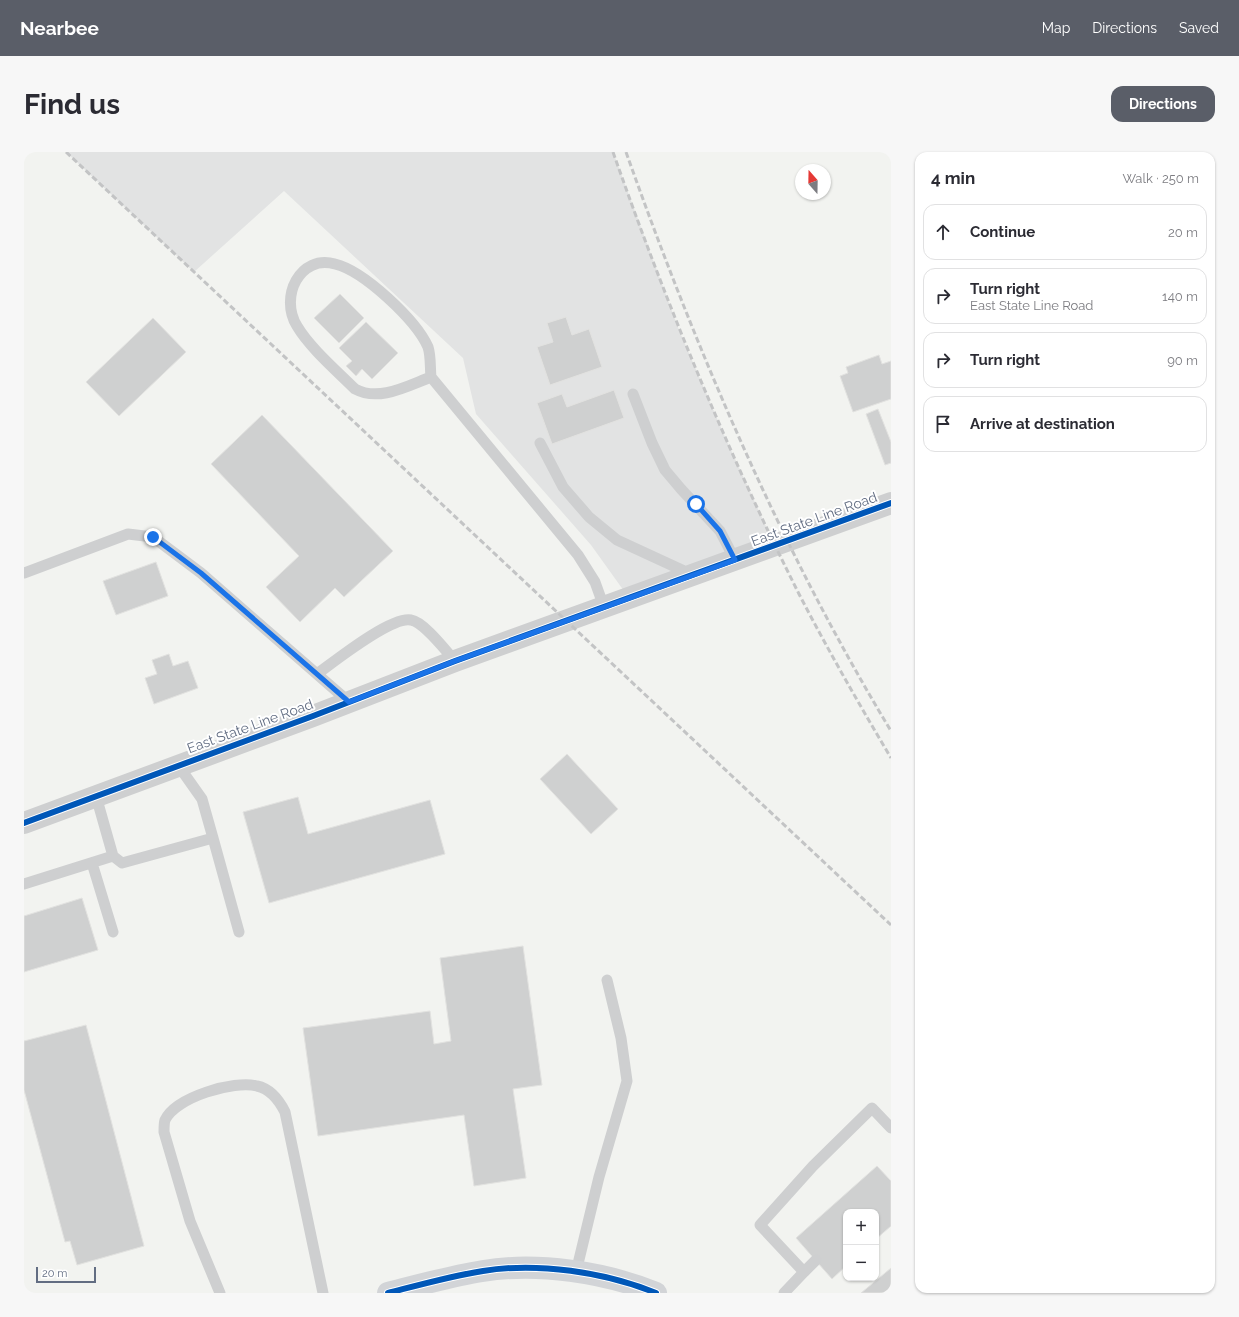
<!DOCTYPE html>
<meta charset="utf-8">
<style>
:root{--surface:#fff;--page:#f7f7f7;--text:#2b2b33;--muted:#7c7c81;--line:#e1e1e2;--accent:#5a5e68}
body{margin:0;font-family:Raleway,sans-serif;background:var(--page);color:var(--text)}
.controls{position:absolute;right:12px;bottom:12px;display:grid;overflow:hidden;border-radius:8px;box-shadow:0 1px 3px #0004}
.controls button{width:36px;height:36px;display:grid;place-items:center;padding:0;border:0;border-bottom:1px solid var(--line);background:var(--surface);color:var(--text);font:20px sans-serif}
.compass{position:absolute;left:771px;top:12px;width:36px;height:36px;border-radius:50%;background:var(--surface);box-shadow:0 1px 3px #0004;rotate:340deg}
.scale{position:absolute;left:12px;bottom:10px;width:60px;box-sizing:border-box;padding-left:4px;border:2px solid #626d82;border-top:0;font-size:11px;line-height:14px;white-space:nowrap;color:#626d82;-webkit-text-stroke:3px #fff;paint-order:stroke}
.stop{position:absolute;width:12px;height:12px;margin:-9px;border:3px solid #1a73e8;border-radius:50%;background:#fff}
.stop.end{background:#1a73e8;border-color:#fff;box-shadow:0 1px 4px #0008}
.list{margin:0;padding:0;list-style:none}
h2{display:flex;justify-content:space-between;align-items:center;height:52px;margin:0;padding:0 16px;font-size:17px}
h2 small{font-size:13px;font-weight:400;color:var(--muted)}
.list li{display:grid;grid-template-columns:26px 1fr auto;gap:12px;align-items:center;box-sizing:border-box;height:56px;margin:0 8px 8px;padding:0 8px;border:1px solid var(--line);border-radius:12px}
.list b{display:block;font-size:15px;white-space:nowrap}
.list p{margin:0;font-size:13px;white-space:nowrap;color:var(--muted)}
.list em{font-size:13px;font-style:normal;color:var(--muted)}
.icon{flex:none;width:22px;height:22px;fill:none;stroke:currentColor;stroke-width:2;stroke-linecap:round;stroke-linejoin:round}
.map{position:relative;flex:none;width:867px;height:1141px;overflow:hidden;border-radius:12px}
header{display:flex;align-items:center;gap:24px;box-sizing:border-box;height:56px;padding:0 20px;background:var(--accent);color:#fff}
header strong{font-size:19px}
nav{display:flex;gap:22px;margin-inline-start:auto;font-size:14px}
.intro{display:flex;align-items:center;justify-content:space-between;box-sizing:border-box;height:96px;padding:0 24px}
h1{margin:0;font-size:28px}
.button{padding:10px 18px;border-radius:12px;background:var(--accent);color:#fff;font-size:14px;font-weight:700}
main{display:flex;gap:24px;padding:0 24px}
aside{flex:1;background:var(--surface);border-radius:12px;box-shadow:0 1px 3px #0004}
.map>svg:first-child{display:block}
.built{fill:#e2e3e3}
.building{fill:#cfd0d0;stroke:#e2e2e0}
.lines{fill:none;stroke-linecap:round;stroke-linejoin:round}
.lane{stroke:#cecfd0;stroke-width:11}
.street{stroke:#cecfd0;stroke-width:22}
.secondary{stroke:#d2d4d7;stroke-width:22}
.rail{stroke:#c3c4c5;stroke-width:3;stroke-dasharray:6 3;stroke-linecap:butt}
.cycleway-casing{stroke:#fff;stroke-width:8}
.cycleway{stroke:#0057b8;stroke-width:6}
.route{stroke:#1a73e8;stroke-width:5}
.labels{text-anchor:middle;stroke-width:4;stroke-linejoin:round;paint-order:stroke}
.street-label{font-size:14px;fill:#626d82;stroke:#fff}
</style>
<header>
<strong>Nearbee</strong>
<nav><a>Map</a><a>Directions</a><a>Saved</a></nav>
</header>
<div class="intro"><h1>Find us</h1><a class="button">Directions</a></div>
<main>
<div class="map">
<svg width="867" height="1141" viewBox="0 0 867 1141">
<rect width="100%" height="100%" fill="#f2f3f0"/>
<!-- built -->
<path class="built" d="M42,0H589L655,178L701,285L751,394L605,446L567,393L452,262L439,206L260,39L170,120Z"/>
<!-- building -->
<path class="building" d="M316,142L340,166L315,191L290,166Z
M542,165L548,183L565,177L578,215L526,233L513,195L529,190L523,171Z
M129,166L162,200L95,264L62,230Z
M342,170L374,201L348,227L338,217L332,224L322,214L328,209L315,196Z
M855,203L858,212L867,209V247L829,260L816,224L824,221L822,215Z
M590,238L600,266L528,292L513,251L538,242L543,255Z
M854,257L867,290V311L861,313L842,262Z
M238,263L369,399L320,445L311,436L276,470L242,435L275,404L187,312Z
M132,410L144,444L92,463L79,429Z
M145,502L149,514L164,509L174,536L130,552L121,526L133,522L128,508Z
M543,602L594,657L567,682L516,627Z
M274,645L284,682L406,648L421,702L245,751L219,660Z
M58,746L74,798L0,820V764Z
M499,794L518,933L489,937L502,1026L450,1034L440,963L294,984L279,876L406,859L410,892L427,889L416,806Z
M62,873L120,1094L53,1113L46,1089L41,1090L0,938V889Z
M853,1014L867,1029V1074L852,1087V1060H822V1114L808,1127L772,1086Z
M867,1116V1141H837Z"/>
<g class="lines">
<!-- lane -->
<path class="lane" d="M407,225C383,234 355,250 331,237C313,219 286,196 273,174C255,145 276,102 311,112C340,119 392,168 404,195C407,204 406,216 407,225L554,403L571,430L580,455
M609,242L628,291L641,318L657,337L696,379L711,408
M516,291L539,335L565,365L593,388L658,418L664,425
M0,421L104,382L129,385L177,421L325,550
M293,522C311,509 367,464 387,468C400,470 422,499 431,509
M189,686L215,780
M89,704L98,711L189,686L178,647L154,613
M68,711L89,780
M0,732L89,704L72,644
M552,1120L575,1025L603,929L597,886L583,828
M780,1120L792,1108
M196,1141L166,1069L140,980C140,977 140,971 141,968C152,945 210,928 233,934C247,937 255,948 261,960L299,1141
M760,1141L780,1120L736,1073L789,1014L848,956L867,976"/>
<!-- street -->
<path class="street" d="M0,671L289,564L431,509L867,351"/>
<!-- secondary -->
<path class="secondary" d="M364,1141C395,1133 427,1124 459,1119C513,1110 581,1120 632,1141"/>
<!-- rail -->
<path class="rail" d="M42,0L867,773
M589,0C642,151 703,299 775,442C804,498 835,552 867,606
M602,0C673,200 757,397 867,579"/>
<defs>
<path id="cycleway" d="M0,671L289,564L431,509L867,351
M364,1141C395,1133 427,1124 459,1119C513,1110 581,1120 632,1141"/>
</defs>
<!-- cycleway casing -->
<use href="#cycleway" class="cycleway-casing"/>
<!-- cycleway -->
<use href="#cycleway" class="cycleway"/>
</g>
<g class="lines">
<!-- route -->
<path class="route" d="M129,385L177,421L325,550L431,509L711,408L696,379L672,352"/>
</g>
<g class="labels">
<!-- street labels -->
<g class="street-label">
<text transform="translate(790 367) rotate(-20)" y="5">East State Line Road</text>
<text transform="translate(226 574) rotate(-20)" y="5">East State Line Road</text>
</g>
</g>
</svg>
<div class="controls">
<button>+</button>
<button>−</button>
</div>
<svg class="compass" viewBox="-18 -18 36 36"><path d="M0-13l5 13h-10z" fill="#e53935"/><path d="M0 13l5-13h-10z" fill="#7c7c81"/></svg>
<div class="scale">20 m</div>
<div class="stop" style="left:672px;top:352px"></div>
<div class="stop end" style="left:129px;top:385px"></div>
</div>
<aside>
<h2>4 min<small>Walk · 250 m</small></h2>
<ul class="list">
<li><svg class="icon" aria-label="ahead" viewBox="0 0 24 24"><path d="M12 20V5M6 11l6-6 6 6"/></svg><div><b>Continue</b></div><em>20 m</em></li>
<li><svg class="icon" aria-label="right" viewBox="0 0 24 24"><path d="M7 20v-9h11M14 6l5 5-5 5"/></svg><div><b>Turn right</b><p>East State Line Road</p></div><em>140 m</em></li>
<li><svg class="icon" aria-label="right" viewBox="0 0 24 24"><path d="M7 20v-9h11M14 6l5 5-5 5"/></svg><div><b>Turn right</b></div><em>90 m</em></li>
<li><svg class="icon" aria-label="arrive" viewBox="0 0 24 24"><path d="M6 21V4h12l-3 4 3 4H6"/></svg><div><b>Arrive at destination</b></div></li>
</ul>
</aside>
</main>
